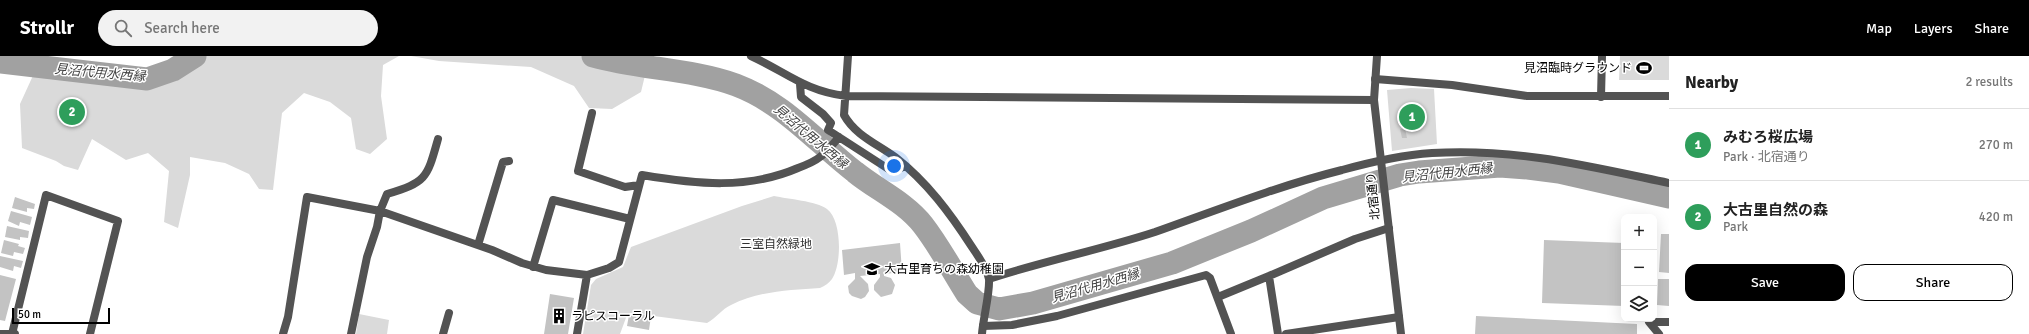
<!DOCTYPE html>
<meta charset="utf-8">
<style>
:root{--surface:#fff;--page:#f2f2f2;--text:#222;--muted:#767676;--line:#e0e0e0;--accent:#000}
body{margin:0;font-family:Signika,"Noto Sans JP",sans-serif;background:var(--page);color:var(--text)}
.controls{position:absolute;right:12px;bottom:12px;display:grid;overflow:hidden;border-radius:8px;box-shadow:0 4px 16px #0002}
.controls button{width:36px;height:36px;display:grid;place-items:center;padding:0;border:0;border-bottom:1px solid var(--line);background:var(--surface);color:var(--text);font:20px sans-serif}
.scale{position:absolute;left:12px;bottom:10px;width:98px;box-sizing:border-box;padding-left:4px;border:2px solid #000;border-top:0;font-size:11px;line-height:14px;white-space:nowrap;color:#000;-webkit-text-stroke:3px #fff;paint-order:stroke}
.you{position:absolute;left:894px;top:110px;width:14px;height:14px;margin:-10px;border:3px solid #fff;border-radius:50%;background:#1a73e8;box-shadow:0 0 0 6px #1a73e833}
.badge{display:grid;place-items:center;width:26px;height:26px;border-radius:50%;background:var(--accent);color:#fff;font-size:13px;font-weight:700}
.pin{position:absolute;translate:-50% -50%;border:2px solid #fff;box-shadow:0 1px 4px #0006}
.list{margin:0;padding:0;list-style:none}
h2{display:flex;justify-content:space-between;align-items:center;height:52px;margin:0;padding:0 16px;font-size:17px}
h2 small{font-size:13px;font-weight:400;color:var(--muted)}
.list li{display:grid;grid-template-columns:26px 1fr auto;gap:12px;align-items:center;box-sizing:border-box;height:72px;padding:0 16px;border-top:1px solid var(--line)}
.list b{display:block;font-size:15px;white-space:nowrap}
.list p{margin:0;font-size:13px;white-space:nowrap;color:var(--muted)}
.list em{font-size:13px;font-style:normal;color:var(--muted)}
.actions{display:flex;gap:8px;padding:12px 16px}
.actions a{flex:1;padding:9px 0;border:1px solid var(--accent);border-radius:12px;text-align:center;font-size:14px;color:var(--accent)}
.actions .main{background:var(--accent);color:#fff}
.icon{flex:none;width:22px;height:22px;fill:none;stroke:currentColor;stroke-width:2;stroke-linecap:round;stroke-linejoin:round}
.map{position:relative;flex:none;width:1669px;height:278px;overflow:hidden}
header{display:flex;align-items:center;gap:24px;box-sizing:border-box;height:56px;padding:0 20px;background:var(--accent);color:#fff}
header strong{font-size:19px}
nav{display:flex;gap:22px;margin-inline-start:auto;font-size:14px}
.search{width:280px;height:36px;background:var(--page);display:flex;align-items:center;gap:10px;box-sizing:border-box;padding:0 14px;border-radius:22px;color:var(--muted);font-size:15px}
main{display:flex}
aside{flex:1;background:var(--surface)}
.map>svg:first-child{display:block}
.green{fill:#dadada}
.lines{fill:none;stroke-linecap:round;stroke-linejoin:round}
.river{stroke:#a1a1a1;stroke-width:23}
.building{fill:#c3c3c3}
.minor{stroke:#535353;stroke-width:8}
.tertiary{stroke:#535353;stroke-width:8}
.labels{text-anchor:middle;stroke-width:3;stroke-linejoin:round;paint-order:stroke}
.poi-label{font-size:12px;fill:#000;stroke:#fff;text-anchor:start}
.street-label{font-size:12px;fill:#000;stroke:#fff}
.park-label{font-size:12px;fill:#313131;stroke:#fff}
.water-label{font-size:13px;font-style:italic;fill:#424242;stroke:#fff}
</style>
<header>
<strong>Strollr</strong>
<div class="search"><svg class="icon" aria-label="search" viewBox="0 0 24 24"><circle cx="10" cy="10" r="6"/><path d="M15 15l6 6"/></svg>Search here</div>
<nav><a>Map</a><a>Layers</a><a>Share</a></nav>
</header>
<main>
<div class="map">
<svg width="1669" height="278" viewBox="0 0 1669 278">
<rect width="100%" height="100%" fill="#fff"/>
<!-- green -->
<path class="green" d="M196,0H399L383,9L381,40L387,83L370,98L356,93L351,62L330,46L304,37L282,57L273,134L259,133L249,118L225,107L190,101V119L178,172L164,166L169,115L148,97L126,104L92,83L78,114L64,110L56,105L22,92L20,48L36,13L58,19L147,23Z
M411,0H627L648,7L641,36L612,53L589,52L574,30L531,11L439,5Z
M1620,0H1669V24H1619Z
M1411,32L1434,33L1437,88L1392,95L1387,34Z
M774,140C788,143 816,145 827,153C842,164 842,208 832,223C829,227 825,230 820,232C791,234 758,235 731,249C722,253 716,262 707,267L631,257L627,259L620,278H583L591,229L596,223L623,211L631,191L742,150Z
M359,258L389,264L387,278H356Z"/>
<g class="lines">
<!-- river -->
<path class="river" d="M593,0C639,13 692,13 736,29C784,47 815,85 855,116C877,134 905,146 923,169C940,191 953,216 967,238L977,247L999,253L1033,247L1172,207L1251,175L1323,142L1400,119L1419,116L1500,110L1528,112L1559,116L1669,141
M0,6L147,23L173,14L195,0"/>
</g>
<!-- building -->
<path class="building" d="M1405,72L1407,82H1402L1400,73Z
M15,141L35,148L34,153L27,152V156L12,152Z
M11,155L32,161L30,169L20,166L19,170L8,165Z
M7,170L29,175L28,182L20,181V184L5,181Z
M1661,178H1669V217L1659,216Z
M4,184L19,188L18,190L25,192L23,198L14,196L13,200L1,197Z
M1544,184L1624,187V250L1542,247Z
M900,187L902,216L884,218V220L891,222L895,229L892,238L881,241L874,234V229L880,221V218L860,220L868,228L869,235L865,241L861,243L852,240L849,237L848,230L855,223V217L844,219L842,194Z
M0,200L23,205L21,212L14,210L13,215L0,211Z
M0,219L16,223L5,265L0,264Z
M1658,223H1669V250L1657,249Z
M550,238L574,242L568,278H544Z
M638,258L651,260L649,274L627,270L629,259L637,261Z
M1476,260L1637,268V278H1475Z"/>
<g class="lines">
<!-- minor -->
<path class="minor" d="M751,0C786,16 805,35 846,40L1374,44
M848,0L844,59C855,79 877,88 895,101C927,126 950,157 972,191C978,200 987,212 989,223C990,237 983,263 982,278
M1375,23L1452,29L1527,40H1669
M800,28L801,41L823,58L831,67L828,74L890,114H895L906,110
M1601,41L1602,0
M592,57L578,115L625,131L639,129
M438,83C427,122 427,126 387,138L380,155L492,194L522,207L546,214L587,219L609,212L619,206L642,119C696,128 747,134 798,112C806,109 814,106 820,101C827,96 833,88 839,81
M478,189L503,106L509,105
M533,211L553,144L630,163
M989,223C1043,205 1100,194 1155,176C1217,154 1278,130 1342,114C1371,106 1402,99 1432,97C1516,92 1588,110 1669,127
M1218,241L1269,220
M1648,263L1649,266H1669
M1649,266L1659,278
M0,278H15
M12,278L46,139L118,165L90,278
M283,278L288,261L307,141L380,155L377,171L367,201L351,278
M443,278L449,257
M577,278L587,219
M1278,278L1269,220L1355,183L1389,172
M1286,278L1399,261"/>
<!-- tertiary -->
<path class="tertiary" d="M1377,0L1374,44L1401,278
M983,270L1012,269L1057,260L1206,219L1210,222L1231,278"/>
</g>
<!-- icons -->
<defs>
<symbol id="stadium-bare" viewBox="-9 -9 18 18"><path d="M0-5a6.5 5 0 1 0 0 10a6.5 5 0 1 0 0-10ZM-3.5-1.8h7v3.6h-7Z" fill="#000" stroke="#fff" stroke-width="2.5" paint-order="stroke"/></symbol>
<symbol id="school-bare" viewBox="-9 -9 18 18"><path d="M0-5L7-2L0 1L-7-2ZM-4 1L0 2.5L4 1V4Q0 6-4 4Z" fill="#000" stroke="#fff" stroke-width="2.5" paint-order="stroke"/></symbol>
<symbol id="building-bare" viewBox="-9 -9 18 18"><path d="M-4-6H4V6H1V3H-1V6H-4ZM-2.5-4.3h1.7v1.8h-1.7ZM.8-4.3h1.7v1.8H.8ZM-2.5-1h1.7V.8h-1.7ZM.8-1h1.7V.8H.8Z" fill="#000" stroke="#fff" stroke-width="2.5" paint-order="stroke"/></symbol>
</defs>
<g fill-rule="evenodd">
<use href="#stadium-bare" x="1633" y="1" width="22" height="22"/>
<use href="#school-bare" x="861" y="202" width="22" height="22"/>
<use href="#building-bare" x="548" y="249" width="22" height="22"/>
</g>
<g class="labels">
<!-- poi labels -->
<g class="poi-label">
<text x="1632" y="16" text-anchor="end">見沼臨時グラウンド</text>
<text x="884" y="217">大古里育ちの森幼稚園</text>
<text x="571" y="264">ラピスコーラル</text>
</g>
<!-- street labels -->
<g class="street-label">
<text transform="translate(1373 140) rotate(-96)" y="4">北宿通り</text>
</g>
<!-- park labels -->
<g class="park-label">
<text x="776" y="192">三室自然緑地</text>
</g>
<!-- water labels -->
<g class="water-label">
<text transform="translate(100 16) rotate(5)" y="5">見沼代用水西縁</text>
<text transform="translate(811 80) rotate(40)" y="5">見沼代用水西縁</text>
<text transform="translate(1447 116) rotate(-6)" y="5">見沼代用水西縁</text>
<text transform="translate(1095 229) rotate(-16)" y="5">見沼代用水西縁</text>
</g>
</g>
</svg>
<div class="controls">
<button>+</button>
<button>−</button>
<button><svg class="icon" aria-label="layers" viewBox="0 0 24 24"><path d="M12 4l9 5-9 5-9-5zM3 14l9 5 9-5"/></svg></button>
</div>
<div class="scale">50 m</div>
<div class="you"></div>
<div class="pin badge" style="left:1412px;top:61px;background:#2e9e5b">1</div>
<div class="pin badge" style="left:72px;top:56px;background:#2e9e5b">2</div>
</div>
<aside>
<h2>Nearby<small>2 results</small></h2>
<ul class="list">
<li><span class="badge" style="background:#2e9e5b">1</span><div><b>みむろ桜広場</b><p>Park · 北宿通り</p></div><em>270 m</em></li>
<li><span class="badge" style="background:#2e9e5b">2</span><div><b>大古里自然の森</b><p>Park</p></div><em>420 m</em></li>
</ul>
<div class="actions"><a class="main">Save</a><a>Share</a></div>
</aside>
</main>
